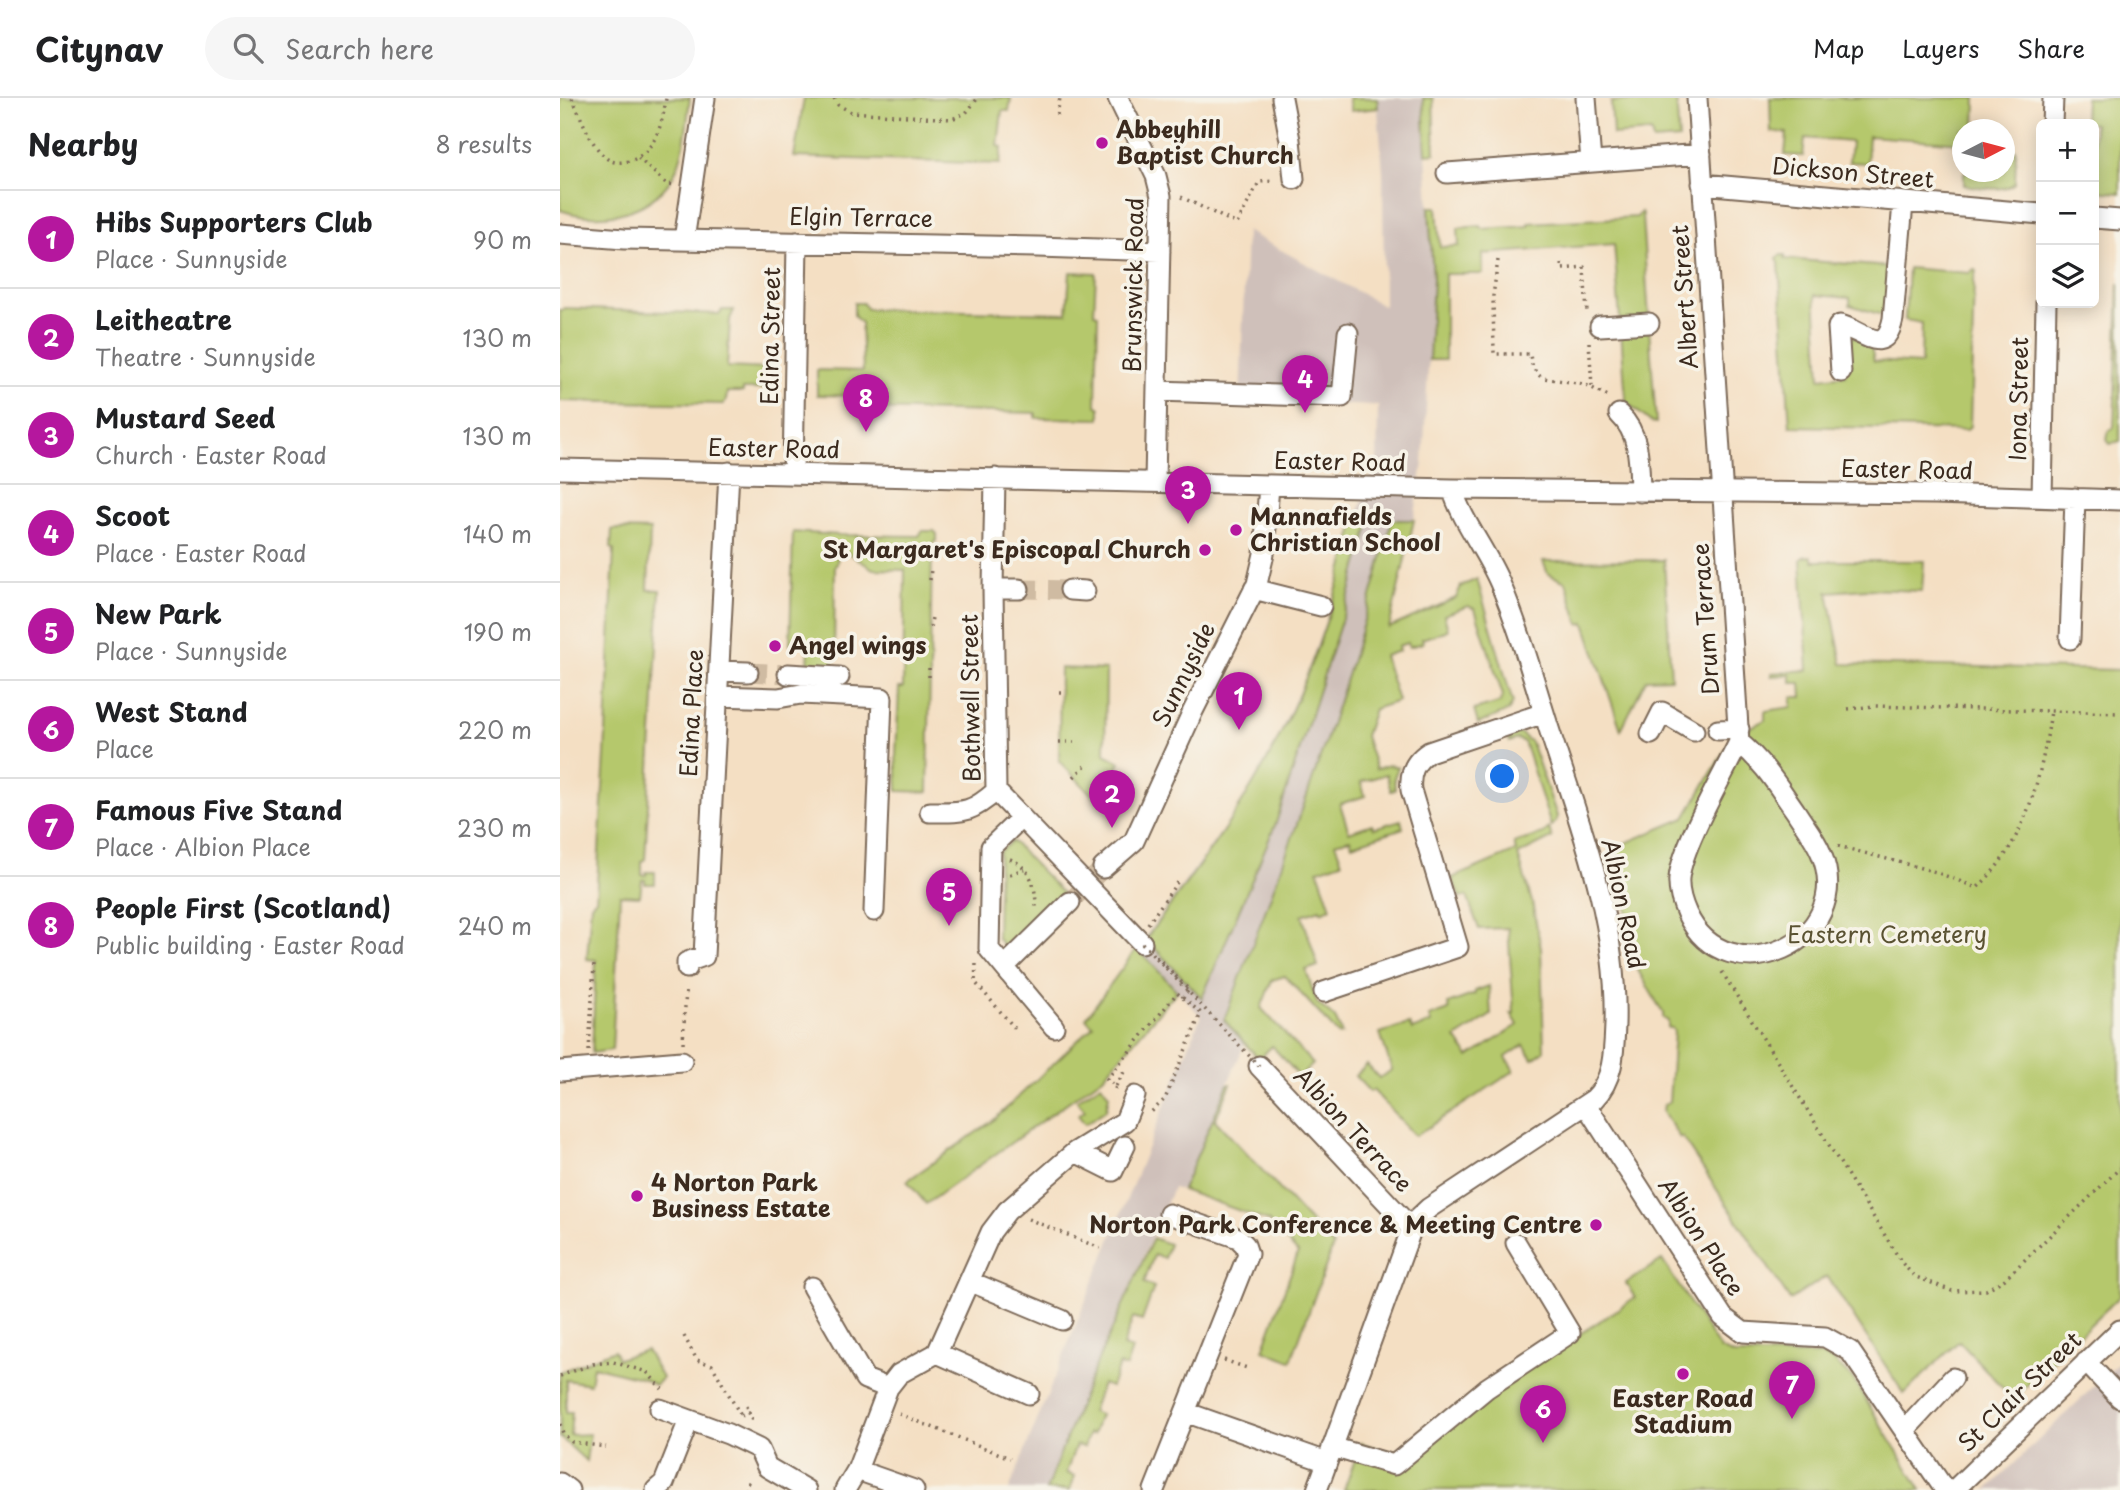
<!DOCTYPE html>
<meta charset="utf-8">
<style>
:root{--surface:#fff;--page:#f6f6f6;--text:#202124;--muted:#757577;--line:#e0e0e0;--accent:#b5179e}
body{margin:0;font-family:"Playpen Sans",sans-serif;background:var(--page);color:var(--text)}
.controls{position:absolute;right:21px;top:21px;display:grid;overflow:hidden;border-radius:10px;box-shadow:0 4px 18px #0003}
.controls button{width:63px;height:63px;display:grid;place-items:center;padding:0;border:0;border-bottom:2px solid var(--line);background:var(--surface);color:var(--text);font:35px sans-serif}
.compass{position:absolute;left:1392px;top:21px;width:63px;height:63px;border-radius:50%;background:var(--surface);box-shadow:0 4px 18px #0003;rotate:84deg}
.you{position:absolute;left:943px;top:679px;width:24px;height:24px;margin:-18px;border:5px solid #fff;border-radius:50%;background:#1a73e8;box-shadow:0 0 0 10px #1a73e833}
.badge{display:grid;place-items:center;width:46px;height:46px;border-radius:50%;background:var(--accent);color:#fff;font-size:23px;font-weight:700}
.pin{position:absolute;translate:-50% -58px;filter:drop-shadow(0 2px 4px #0008)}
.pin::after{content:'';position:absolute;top:37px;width:24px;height:21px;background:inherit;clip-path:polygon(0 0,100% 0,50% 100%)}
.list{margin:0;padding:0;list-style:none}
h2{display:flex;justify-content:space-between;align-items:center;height:91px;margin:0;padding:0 28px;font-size:30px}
h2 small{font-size:23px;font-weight:400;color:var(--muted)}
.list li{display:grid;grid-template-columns:46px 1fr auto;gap:21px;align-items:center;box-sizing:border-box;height:98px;padding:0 28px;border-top:2px solid var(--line)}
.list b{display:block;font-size:26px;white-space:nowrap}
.list p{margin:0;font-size:23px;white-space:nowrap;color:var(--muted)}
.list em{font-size:23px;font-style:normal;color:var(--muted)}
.icon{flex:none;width:38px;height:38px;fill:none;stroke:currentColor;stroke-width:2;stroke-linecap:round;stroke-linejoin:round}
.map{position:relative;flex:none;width:1560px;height:1392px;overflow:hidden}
header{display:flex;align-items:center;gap:42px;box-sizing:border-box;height:98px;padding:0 35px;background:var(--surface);border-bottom:2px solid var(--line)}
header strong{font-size:33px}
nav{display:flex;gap:38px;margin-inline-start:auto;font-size:24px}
.search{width:490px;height:63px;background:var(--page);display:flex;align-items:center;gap:18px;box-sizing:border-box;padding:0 24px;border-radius:38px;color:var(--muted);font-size:26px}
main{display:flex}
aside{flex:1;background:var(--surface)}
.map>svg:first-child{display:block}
.industrial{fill:#cfc0ba}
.green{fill:#b5c86c;stroke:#787945;stroke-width:2}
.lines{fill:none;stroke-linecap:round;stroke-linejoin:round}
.minor-tunnel{stroke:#cfbba2;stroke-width:19;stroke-dasharray:19 10;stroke-linecap:butt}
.minor-casing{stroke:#7c6958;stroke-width:23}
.path{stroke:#7c6958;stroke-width:3.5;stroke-dasharray:2 5;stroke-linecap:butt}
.minor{stroke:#fff;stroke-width:19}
.path-bridge{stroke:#7c6958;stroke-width:3.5;stroke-dasharray:2 5;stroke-linecap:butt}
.poi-dot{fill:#b5179e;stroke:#f7f3e8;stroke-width:2.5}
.labels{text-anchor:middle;stroke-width:7;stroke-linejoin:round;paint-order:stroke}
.poi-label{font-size:23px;font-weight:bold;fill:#3b2a1e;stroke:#f7f3e8;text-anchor:start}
.street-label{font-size:23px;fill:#3b2a1e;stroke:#f7f3e8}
.park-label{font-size:23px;fill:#5a5232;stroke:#f7f3e8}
</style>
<header>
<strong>Citynav</strong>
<div class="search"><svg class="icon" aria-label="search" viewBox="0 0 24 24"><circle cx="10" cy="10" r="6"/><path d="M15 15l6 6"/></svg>Search here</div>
<nav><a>Map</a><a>Layers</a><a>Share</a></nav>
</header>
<main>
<aside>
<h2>Nearby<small>8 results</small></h2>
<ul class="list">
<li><span class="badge">1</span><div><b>Hibs Supporters Club</b><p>Place · Sunnyside</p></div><em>90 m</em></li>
<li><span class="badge">2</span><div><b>Leitheatre</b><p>Theatre · Sunnyside</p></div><em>130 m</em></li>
<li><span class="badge">3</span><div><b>Mustard Seed</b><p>Church · Easter Road</p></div><em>130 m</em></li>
<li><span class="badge">4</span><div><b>Scoot</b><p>Place · Easter Road</p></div><em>140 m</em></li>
<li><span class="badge">5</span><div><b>New Park</b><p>Place · Sunnyside</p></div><em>190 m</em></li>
<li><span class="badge">6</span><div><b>West Stand</b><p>Place</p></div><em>220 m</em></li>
<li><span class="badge">7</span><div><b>Famous Five Stand</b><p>Place · Albion Place</p></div><em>230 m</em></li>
<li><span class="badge">8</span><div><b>People First (Scotland)</b><p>Public building · Easter Road</p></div><em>240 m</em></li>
</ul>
</aside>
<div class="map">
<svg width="1560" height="1392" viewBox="0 0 1560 1392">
<rect width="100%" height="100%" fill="#f7f3e8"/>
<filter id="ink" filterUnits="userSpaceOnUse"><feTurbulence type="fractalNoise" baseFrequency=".0143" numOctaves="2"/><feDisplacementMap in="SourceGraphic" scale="14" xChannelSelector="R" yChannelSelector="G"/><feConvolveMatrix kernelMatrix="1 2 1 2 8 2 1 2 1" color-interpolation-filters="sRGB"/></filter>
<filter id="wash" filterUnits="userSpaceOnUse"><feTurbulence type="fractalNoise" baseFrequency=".00686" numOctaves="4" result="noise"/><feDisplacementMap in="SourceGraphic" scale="28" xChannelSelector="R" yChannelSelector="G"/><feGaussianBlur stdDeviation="1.57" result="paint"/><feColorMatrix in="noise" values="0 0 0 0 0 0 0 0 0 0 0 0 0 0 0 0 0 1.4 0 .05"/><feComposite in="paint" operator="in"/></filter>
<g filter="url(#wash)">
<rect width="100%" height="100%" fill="#f4dfc3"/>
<!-- industrial -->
<path class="industrial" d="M817,0H863L873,180L863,365L854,422L827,540L712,882L622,1092L613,1090L528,1285L486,1392H449L641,918L577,850L676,713L713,650L744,582L777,490L797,418L817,364L818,308L680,303L686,133L824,208L823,73Z
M1560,1263V1392H1427Z"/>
<!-- green -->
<path class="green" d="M0,0H130C127,22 126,49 117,70C97,115 43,127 0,112Z
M244,0H451L449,13H442L438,48L442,49L440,66L234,59Z
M788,0H817L818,10L791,13Z
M863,0H873L875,55L866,56Z
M1098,0H1116L1119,41L1093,43L1091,34L1053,37L1051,4Z
M1210,0H1416L1415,31L1402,32V45L1309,38L1307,65L1289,64L1291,44L1245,40L1243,58L1225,57L1227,35L1211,34Z
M1525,0H1560V95L1534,93V26H1524Z
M1445,52H1456L1455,84C1445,96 1418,88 1404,87V74H1444Z
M869,109H877L880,149L899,148L898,130L921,128L922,131L969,128V125L1077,119L1081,114L1083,117L1082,119L1089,220L1060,222L1054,146L923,156V176H885V262H869L873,180Z
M1221,157H1225V161L1330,169L1325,218L1290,207V200L1255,197L1260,280L1285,277L1282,235L1310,244L1314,263L1361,266L1362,225L1345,222L1348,170L1409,175L1414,171L1416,173L1414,182L1410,328L1407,332L1230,328L1219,165L1217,160Z
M510,174L536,175L534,215L538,216L536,307L540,310V321L476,320V315L307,311V315H304L302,298L257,297V272L303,273L301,225L294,218V205H303L307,211L507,215Z
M1559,185L1560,343L1550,346L1547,342L1549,332L1554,329Z
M4,210L160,216L162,212H174L170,221L167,269L209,271L211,291H183V294H167L166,303L163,306L0,303V212H3Z
M1089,230L1096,325H1092L1066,304L1061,232Z
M796,421H811L785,511L716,725L642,900L586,841C630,779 678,718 713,651C750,581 777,498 796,421Z
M832,422H854L829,530L896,500L901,488L917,481L953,605L948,613L918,626L914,612L939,605L943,598L915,511L908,508L884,517L888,532L862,541L863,545L849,549L847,545L838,548L839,553L824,558L838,603L814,611L805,638L816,671L829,667L838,669L834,680L835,692L831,693L826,676L801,684L805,698L780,706L789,734L812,726L814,730L841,722L843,730L792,747L790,741L775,745L782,764L758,772L771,810L761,814L760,811L742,817L758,868L746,872L757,905L775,920L782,936L779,937L725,878L712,882L701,910L753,966L740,979L712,948L699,961L664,922C727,758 788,592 832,422Z
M55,431L90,432L88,492H100L85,762L82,763V777H86V774H95V786H85V782H82L80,798L60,797L52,952L32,955L36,862L27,861L31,806L36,801L45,657L54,451L51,450L52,432Z
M362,433H374L377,436V442L372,448L368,694L338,693L336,657L339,590H343L345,472L313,471L285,453H278L277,466L275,467L274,568L269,573L248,569L249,547L230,546L233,434L279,437L359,438Z
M1251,458L1253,463H1364L1362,493L1306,491L1268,494L1282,566L1560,572V1198L1453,1301L1399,1243L1344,1296L1267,1178L1230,1202L1122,1039L1120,1040L1103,1014L1104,1006L1109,1004L1114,934L1112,930H1108V923L1103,920V915L1076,869L1071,827L1051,751L1125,720L1173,638L1205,622V613L1232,609V599H1242L1241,585H1231V577L1211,578V575L1248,572L1241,462L1243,459Z
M1104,462L1111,580L1086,581L1061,632L1025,525L1019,526L1006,484L988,476L983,463Z
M500,570L546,572L545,656L560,664L542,707L499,663Z
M953,635L961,636L971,644L997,718L996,724L991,728L964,644L957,641L949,644L947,637Z
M989,730L992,740L958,757L972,804L981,850L984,953L973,961L964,947L946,959L954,973L855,1038L813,992L810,994L795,978L807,967L819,980L832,972L820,935L849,926L852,932L871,925L869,919L889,912L888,906L915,896V893L929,888L931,917L896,940L909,959L958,927L951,915H954L948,830L919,831L907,798L900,800L892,780L956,753L954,745L983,736Z
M452,743L506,799L451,849L444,848L437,840L439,754Z
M577,850L617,893L543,979L366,1106L347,1083L435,1021L533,928L526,920Z
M541,986L549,997L546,1012L525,1026L518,1017L525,1012L517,1002Z
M668,986H671L655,1022L773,1148L731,1263L703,1252L738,1155L708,1123L622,1092Z
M593,1140L609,1146L604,1160L594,1157L584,1185L594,1189L582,1223L573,1220L563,1248L572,1251L566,1269L559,1267L551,1289L542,1286L532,1314L540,1317L533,1336L529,1335L524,1349L516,1347L506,1375L515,1378L510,1392H486L528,1285Z
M1102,1162L1160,1251L1174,1257H1260L1273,1262L1293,1281L1361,1392H784L801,1345L835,1356L1075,1200L1066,1185Z
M54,1252L58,1261L86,1252L102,1280L95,1287L84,1281L33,1268L30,1286L6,1282V1314H12L10,1337L30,1336L26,1363L0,1339V1274Z"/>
</g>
<g filter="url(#ink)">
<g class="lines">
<!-- minor-tunnel -->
<path class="minor-tunnel" d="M459,491L510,492
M188,574L228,576
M510,804L543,770"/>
<defs>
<path id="minor" d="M558,0L596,78L601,98L595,384
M722,0L730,42L734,81
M1026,0L1031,64
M1137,0L1179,644
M1492,26L1493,0
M887,75L1141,56
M1142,86L1481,116
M1534,120L1560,122
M0,136L64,141L478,149L600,153
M124,142L145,0
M1040,228L1089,225
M1281,274L1278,229L1280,227C1303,233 1325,260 1333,221L1343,105
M597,293L782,299L788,235
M1059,316C1081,337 1079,366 1080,394
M0,371L892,391L1376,396L1560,402
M233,376L237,144
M435,380L433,491L436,693L582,845
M1482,399L1486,205
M433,491H459
M694,491L761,508
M510,492L525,493
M1510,541L1515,400
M159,573L188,574
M228,576L279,579
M158,598L218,600L241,596L322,600L314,813
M1158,632L1179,631
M1091,636L1102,614L1134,633
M1179,644C1205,666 1217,687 1236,714C1244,727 1255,740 1261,755C1298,844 1167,901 1127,816C1122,805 1118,793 1119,780C1123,745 1163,678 1179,644Z
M370,714C403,714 410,716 436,693
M461,720L431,749L429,851L494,929
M543,770L574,743L633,613L697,486L704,456L709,387
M444,869L510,804
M127,870V864L144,858L169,374
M764,894L898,849L851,692C849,675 855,663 869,654L984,615
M699,968L851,1130
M0,973L122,963
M1026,1007L1163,1219L1183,1234L1265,1239L1290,1253L1385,1392
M515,1054L565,1023L575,998
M409,1183L502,1222
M252,1189L305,1281L328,1290
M377,1255L469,1296
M1526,1264L1560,1300
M100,1311L168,1336L199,1351L207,1369L246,1392
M625,1314L767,1364
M1345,1332L1393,1280
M772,1349L834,1367L927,1290L1010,1235L956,1145
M297,1372L354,1392
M0,1385L9,1392
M96,1392L104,1385L129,1322
M285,1392L297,1372L328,1290L339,1276L377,1255L431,1134L447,1113L515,1054L553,1073L565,1048
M594,1392L688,1156L685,1147L678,1140L609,1116
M757,1392L854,1124L869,1110L1034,1001C1054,981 1054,953 1055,926C1058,825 1022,732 991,637C975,587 961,534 940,485C926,452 903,425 892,391
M1394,1392L1560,1232"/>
</defs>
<!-- minor casing -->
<use href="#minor" class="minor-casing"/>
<!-- path -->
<path class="path" d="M12,0C21,18 29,44 44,58C50,64 56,65 64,64C94,60 103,25 106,0
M274,0L278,7L291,14L392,21L406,15L418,0
M497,17L500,0
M78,60L107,86L115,87
M621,99L677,126L699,84L714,83
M938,162L933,198L934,256H970C971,266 974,275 983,280L1024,286L1050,299
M1001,165L1002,171L1024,169L1027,215
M1029,244L1032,288
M370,482L371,470
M370,529L372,520
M369,579V568
M499,594H504
M1288,611L1314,608L1560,615
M499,644H514
M514,679L525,668
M1278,748L1376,774L1417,790C1466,745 1482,677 1491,613
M450,761C471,769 476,789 476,809
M450,776L464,771
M588,826L620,780
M596,858L629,892L622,900
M416,866L415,884L458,934
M1162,874L1342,1165L1354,1178L1392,1193L1426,1192L1445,1181L1560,1070
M123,945L126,890
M29,953L34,867
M556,988L565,972
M555,991L556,988L547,981L617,895L641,915L605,1001L589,1016
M468,1121L540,1150
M124,1238L137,1262L152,1267L181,1318L179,1320
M664,1262L690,1271
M0,1278L33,1266L53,1264L87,1274L102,1291
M186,1308L188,1315
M339,1316L450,1360
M181,1318L188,1315L191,1321L193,1320
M0,1326L3,1335L12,1344L46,1349
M185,1392L190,1379"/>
<!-- minor -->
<use href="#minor" class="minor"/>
<!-- path-bridge -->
<path class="path-bridge" d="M582,845L699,968"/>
</g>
</g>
<!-- markers -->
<g class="poi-dot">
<circle cx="542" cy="45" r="7"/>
<circle cx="676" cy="432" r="7"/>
<circle cx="645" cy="452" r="7"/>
<circle cx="215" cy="548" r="7"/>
<circle cx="77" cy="1098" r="7"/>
<circle cx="1036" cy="1127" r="7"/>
<circle cx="1123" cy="1276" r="7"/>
</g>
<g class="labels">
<!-- poi labels -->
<g class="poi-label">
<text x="556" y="40">Abbeyhill<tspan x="556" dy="26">Baptist Church</tspan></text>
<text x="690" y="427">Mannafields<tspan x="690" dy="26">Christian School</tspan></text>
<text x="631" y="460" text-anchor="end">St Margaret's Episcopal Church</text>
<text x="229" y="556">Angel wings</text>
<text x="91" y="1093">4 Norton Park<tspan x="91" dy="26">Business Estate</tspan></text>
<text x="1022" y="1135" text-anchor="end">Norton Park Conference &amp; Meeting Centre</text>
<text x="1123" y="1309" text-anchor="middle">Easter Road<tspan x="1123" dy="26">Stadium</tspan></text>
</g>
<!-- street labels -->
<g class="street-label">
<text transform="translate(1293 75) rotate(5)" y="8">Dickson Street</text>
<text transform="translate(301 120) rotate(1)" y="8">Elgin Terrace</text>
<text transform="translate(574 187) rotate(-89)" y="8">Brunswick Road</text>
<text transform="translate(1125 199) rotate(-94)" y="8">Albert Street</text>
<text transform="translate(211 238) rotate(-89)" y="8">Edina Street</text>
<text transform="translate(1459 301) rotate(-89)" y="8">Iona Street</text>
<text transform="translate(214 351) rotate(1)" y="8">Easter Road</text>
<text transform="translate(780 364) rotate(1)" y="8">Easter Road</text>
<text transform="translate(1347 372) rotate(1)" y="8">Easter Road</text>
<text transform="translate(1146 521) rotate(-94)" y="8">Drum Terrace</text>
<text transform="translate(624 577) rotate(-64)" y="8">Sunnyside</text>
<text transform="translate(411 600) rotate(-91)" y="8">Bothwell Street</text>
<text transform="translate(132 615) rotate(-87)" y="8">Edina Place</text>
<text transform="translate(1063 806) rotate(78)" y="8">Albion Road</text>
<text transform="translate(793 1032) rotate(47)" y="8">Albion Terrace</text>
<text transform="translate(1141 1139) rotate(57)" y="8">Albion Place</text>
<text transform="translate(1460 1294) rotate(-44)" y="8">St Clair Street</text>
</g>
<!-- park labels -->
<g class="park-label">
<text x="1327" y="845">Eastern Cemetery</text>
</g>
</g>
</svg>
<div class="controls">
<button>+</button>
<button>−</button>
<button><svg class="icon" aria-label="layers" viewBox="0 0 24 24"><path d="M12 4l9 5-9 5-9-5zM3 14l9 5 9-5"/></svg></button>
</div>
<svg class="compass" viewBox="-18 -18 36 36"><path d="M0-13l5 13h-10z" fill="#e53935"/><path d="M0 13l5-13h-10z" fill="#757577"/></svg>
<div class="you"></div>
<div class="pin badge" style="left:679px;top:632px">1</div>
<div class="pin badge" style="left:552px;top:730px">2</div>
<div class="pin badge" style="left:628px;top:426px">3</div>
<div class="pin badge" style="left:745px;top:315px">4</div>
<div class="pin badge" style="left:389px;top:828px">5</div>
<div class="pin badge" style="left:983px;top:1345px">6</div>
<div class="pin badge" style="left:1232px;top:1321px">7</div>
<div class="pin badge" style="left:306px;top:334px">8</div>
</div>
</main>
